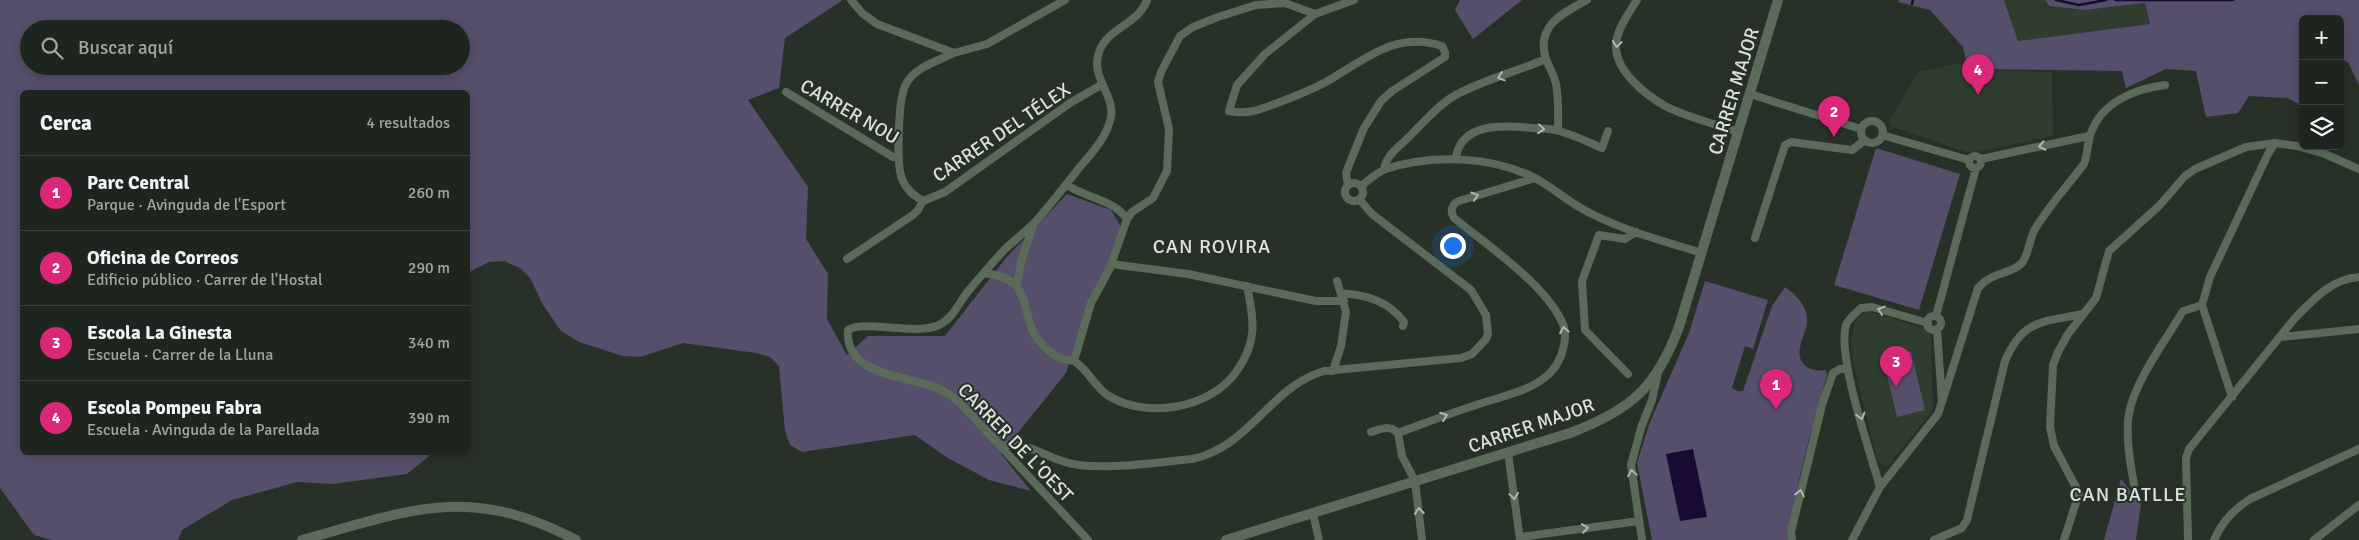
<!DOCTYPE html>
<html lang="es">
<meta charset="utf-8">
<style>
:root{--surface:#1e251e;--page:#2b312b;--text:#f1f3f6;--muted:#a1a5a4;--line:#3c423c;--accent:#db2777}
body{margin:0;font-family:Signika,sans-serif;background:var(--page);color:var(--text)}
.controls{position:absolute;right:15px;top:15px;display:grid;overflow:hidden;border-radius:8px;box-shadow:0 2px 12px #0003}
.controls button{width:45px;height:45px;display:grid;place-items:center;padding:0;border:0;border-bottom:1px solid var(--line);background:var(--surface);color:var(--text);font:25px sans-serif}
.you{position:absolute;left:1452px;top:245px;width:18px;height:18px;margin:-12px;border:4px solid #fff;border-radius:50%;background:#1a73e8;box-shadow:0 0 0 8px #1a73e833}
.badge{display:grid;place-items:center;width:32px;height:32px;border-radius:50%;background:var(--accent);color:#fff;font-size:16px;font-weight:700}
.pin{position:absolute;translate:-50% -41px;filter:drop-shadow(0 1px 2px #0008)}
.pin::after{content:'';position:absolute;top:26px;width:18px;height:15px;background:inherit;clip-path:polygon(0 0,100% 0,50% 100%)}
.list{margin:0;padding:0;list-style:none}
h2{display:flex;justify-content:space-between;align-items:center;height:65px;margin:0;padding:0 20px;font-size:21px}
h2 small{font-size:16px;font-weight:400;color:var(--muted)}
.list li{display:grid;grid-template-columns:32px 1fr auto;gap:15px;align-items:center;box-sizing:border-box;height:75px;padding:0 20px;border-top:1px solid var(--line)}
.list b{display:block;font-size:19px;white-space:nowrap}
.list p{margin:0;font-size:16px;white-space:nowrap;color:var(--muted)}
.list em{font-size:16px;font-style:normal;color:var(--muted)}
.icon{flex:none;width:28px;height:28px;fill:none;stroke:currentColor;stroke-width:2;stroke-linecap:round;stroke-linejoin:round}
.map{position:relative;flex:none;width:2359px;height:540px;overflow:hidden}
.search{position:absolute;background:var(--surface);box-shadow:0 2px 12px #0003;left:20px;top:20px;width:450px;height:55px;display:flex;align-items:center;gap:12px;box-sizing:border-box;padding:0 18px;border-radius:28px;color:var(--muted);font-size:19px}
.panel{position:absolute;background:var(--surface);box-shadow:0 2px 12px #0003;left:20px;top:90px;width:450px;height:365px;border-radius:8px}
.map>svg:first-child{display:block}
.built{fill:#2f3d2e}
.green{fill:#554f6c;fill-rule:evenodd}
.water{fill:#180a32}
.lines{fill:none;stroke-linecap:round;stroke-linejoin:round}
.stream{stroke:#180a32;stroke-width:2.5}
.minor{stroke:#5a6b59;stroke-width:8}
.tertiary{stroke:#5a6b59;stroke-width:10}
.oneway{stroke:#aeb8ae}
.labels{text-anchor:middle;stroke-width:4;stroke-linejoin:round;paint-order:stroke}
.street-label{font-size:19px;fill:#dbe1db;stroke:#283128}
.neighbourhood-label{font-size:20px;letter-spacing:1px;fill:#dbe1db;stroke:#283128}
</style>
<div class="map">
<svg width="2359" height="540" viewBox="0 0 2359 540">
<rect width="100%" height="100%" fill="#283128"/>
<!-- built -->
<path class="built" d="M2004,0H2045L2049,6L2085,10L2145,3L2150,24L2018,41Z
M1960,63L1967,70L2052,72L2053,136L1976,152H1966L1890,126V118L1919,72Z
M1871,312L1927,329L1931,333L1933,410L1887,467L1878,462L1852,358L1851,340L1855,322L1864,313Z"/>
<!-- green -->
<path class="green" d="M0,0H843L785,38L779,88L748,100L808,187L806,239L828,274L827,319L847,355L868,336H945L1005,259L1067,194L1111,210L1121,227L1112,263L1090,299L1066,373L1001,454L1031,491L989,480L946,457L915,435L802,452L790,445L785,431L779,366L770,357L756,353L683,343L640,357L623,356L579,342L561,331L543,305L530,278L520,268L504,261L489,262L471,271L468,280V92H22V452L431,453L428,457L407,474L332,484L297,482L232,500L182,530L178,540H52L34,535L0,488ZM29,29H461V66H29Z
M1460,0H1522L1473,39L1455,10Z
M1899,0H2004L2018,41L2150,24L2145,3L2085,10L2049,6L2045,0H2359V85L2348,62L2340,59V19H2303V106L2287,98L2249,96L2238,113L2206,117L2196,71L2166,69L2126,88L2122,71L1968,69L1963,47L1930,10L1898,2Z
M1876,148L1960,174L1919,310L1834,285Z
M1705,281L1768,300L1753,349L1745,346L1732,388L1737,391H1743L1772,306L1785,287C1795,294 1806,304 1807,318C1809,333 1789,354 1807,367C1813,371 1819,371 1826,370L1827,375C1812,429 1795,484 1789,540H1652L1637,463L1650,422L1689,333Z
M1911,351L1925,410L1897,417L1883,358Z
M2121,479L2141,504L2136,540H2104Z"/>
<!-- water -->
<path class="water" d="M1693,449L1707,517L1680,521L1666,454Z"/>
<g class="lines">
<!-- stream -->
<path class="stream" d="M2056,0L2079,5L2106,0
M2115,0H2233
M1912,4L1913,0"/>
<!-- minor -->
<path class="minor" d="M851,0L862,13L877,24L954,53L987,44L1065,0
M1637,0C1629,13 1614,33 1616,49C1618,73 1646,95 1665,106C1686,117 1716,124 1738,132
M954,53C938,61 915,67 906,84C898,99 896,163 902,179C906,190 914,196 923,201L945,192L1070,103L1101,85
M786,92L893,157H899
M1750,94L1861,129
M1861 132a11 11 0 1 1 22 0a11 11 0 1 1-22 0Z
M1558,130C1558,115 1559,99 1556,84C1554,75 1549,67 1546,59C1535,26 1563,13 1587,0
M1882,135L1969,160
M1969 162a6 6 0 1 1 12 0a6 6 0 1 1-12 0Z
M1456,157C1462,122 1505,125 1532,128C1541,129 1551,128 1559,131C1574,135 1588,142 1602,148L1608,131
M1981,159L2089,136
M1384,169C1386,156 1399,146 1409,137C1423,123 1437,106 1454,96C1482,80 1516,72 1546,59
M1345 192a9 9 0 1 1 18 0a9 9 0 1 1-18 0Z
M1067,185C1086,198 1113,199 1127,219
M1348,185L1346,173L1349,165L1364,128L1381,101L1392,91L1445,57V52L1442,46C1395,30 1363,61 1326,82C1311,90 1296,96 1280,102C1261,109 1249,115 1229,111L1237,85L1265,54L1315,14L1354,0
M1361,186C1368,181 1377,172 1386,169C1432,154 1492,156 1535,178C1554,188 1570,204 1590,213C1625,231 1664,241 1702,253
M1755,238L1785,145L1791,142L1852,150L1865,140
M847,259L913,215L918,210L923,201
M1111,264L1188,274L1316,301H1344
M984,273C1037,279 1017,312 1039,341C1045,348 1053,356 1063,359C1066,360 1071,360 1074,361C1088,369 1095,388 1109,396C1146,419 1210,409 1236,372C1258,342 1254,321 1247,286
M1017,286L1021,262L1033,226
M1341,293C1366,295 1389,301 1404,322L1403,326
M2202,305L2232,397
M1936,316L1976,168
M1927 323a7 7 0 1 1 14 0a7 7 0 1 1-14 0Z
M2281,337L2359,329
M1074,361L1091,303L1110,268L1127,219L1132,212L1153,198L1167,171L1169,129L1158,82L1161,72L1180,36L1193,27L1218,17L1256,5L1285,3L1315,14
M1333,371L1341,346L1346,312L1337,281
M1628,374L1585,330L1582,281L1599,235L1625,239L1636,232
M1942,402L1978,288C1993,271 2009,275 2021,264C2029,256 2029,239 2035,229C2049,206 2068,185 2084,164C2088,154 2087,143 2091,133C2102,102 2134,89 2165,85
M1371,432C1381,429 1389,424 1398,433
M1398,433C1423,424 1448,414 1473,406C1498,397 1531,392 1550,373C1562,361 1570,336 1561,320C1542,282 1487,245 1454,218C1450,211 1451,205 1459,201L1535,178
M1398,433L1402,456L1415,481L1422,540
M1002,446C1024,440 1044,456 1065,462C1094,472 1160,462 1192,459C1250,447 1271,386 1324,371L1461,358L1472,354L1486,339L1488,334L1486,315L1471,290L1372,214L1359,199
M1508,452L1520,540
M2134,484C2130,463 2125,434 2129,414C2134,382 2166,340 2183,311L2202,305L2210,277L2268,154L2275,143
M1880,487C1870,452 1837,357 1846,325C1848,319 1857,312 1861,308L1872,307L1928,323
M1313,513L1319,540
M1520,537L1639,521
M1088,540L961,404C953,397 945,391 935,387C906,376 844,375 848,330C863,319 919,337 941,324C954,317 960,300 970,289C981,276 993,262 1005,249C1015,240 1026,231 1036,221C1051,204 1065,186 1079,168C1092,153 1107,137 1111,117C1115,95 1090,77 1099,52C1107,28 1139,24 1147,0
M1642,540L1631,465L1641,428L1652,400L1658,373
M1792,540L1791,532L1822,405L1833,373L1840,369H1848
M1852,540L1880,487L1938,414L1942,402L1937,329
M1934,540L1962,528L1967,520L2005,361C2023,319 2043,322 2083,314
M2064,540L2079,493L2054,446L2050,427L2053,365L2058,352L2068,334L2096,298L2109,251L2159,206L2185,176L2195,169L2246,147L2275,143L2297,146L2325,154L2359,169
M2188,540L2186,458L2189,449L2295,318C2313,300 2331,279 2359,277
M2214,540C2223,521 2233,510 2250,499L2359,449
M2314,540L2359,505"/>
<!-- tertiary -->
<path class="tertiary" d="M302,540C411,510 468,483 576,540
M1226,540L1570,433C1631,410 1656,388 1679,327L1778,0"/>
</g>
<!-- one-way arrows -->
<defs><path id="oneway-chevron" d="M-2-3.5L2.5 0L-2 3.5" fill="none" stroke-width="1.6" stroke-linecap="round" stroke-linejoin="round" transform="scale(1.25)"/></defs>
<g class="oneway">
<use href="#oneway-chevron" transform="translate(1617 44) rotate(97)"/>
<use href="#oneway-chevron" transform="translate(1501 77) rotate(161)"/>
<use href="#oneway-chevron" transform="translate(1541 129) rotate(6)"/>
<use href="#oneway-chevron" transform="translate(2042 146) rotate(168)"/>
<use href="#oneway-chevron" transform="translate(1475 196) rotate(-17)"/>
<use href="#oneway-chevron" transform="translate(1881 310) rotate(-162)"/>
<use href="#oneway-chevron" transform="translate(1564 330) rotate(-100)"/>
<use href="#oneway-chevron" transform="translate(1444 416) rotate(-20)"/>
<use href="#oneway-chevron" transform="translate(1861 416) rotate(75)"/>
<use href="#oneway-chevron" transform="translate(1632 473) rotate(-100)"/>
<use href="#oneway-chevron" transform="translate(1800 493) rotate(-76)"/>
<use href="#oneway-chevron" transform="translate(1514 496) rotate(82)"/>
<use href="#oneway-chevron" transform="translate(1419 511) rotate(-97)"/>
<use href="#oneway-chevron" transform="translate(1585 528) rotate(-8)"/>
</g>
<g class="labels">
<!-- street labels -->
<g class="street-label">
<text transform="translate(1733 91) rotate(-73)" y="7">CARRER MAJOR</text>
<text transform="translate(850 111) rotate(30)" y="7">CARRER NOU</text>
<text transform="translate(1001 132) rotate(-34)" y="7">CARRER DEL TÉLEX</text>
<text transform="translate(1531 425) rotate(-19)" y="7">CARRER MAJOR</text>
<text transform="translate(1016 442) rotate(46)" y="7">CARRER DE L'OEST</text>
</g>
<!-- neighbourhood labels -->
<g class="neighbourhood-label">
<text x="1212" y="253">CAN ROVIRA</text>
<text x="2128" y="501">CAN BATLLE</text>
</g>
</g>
</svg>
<div class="controls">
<button>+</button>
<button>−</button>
<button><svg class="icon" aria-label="layers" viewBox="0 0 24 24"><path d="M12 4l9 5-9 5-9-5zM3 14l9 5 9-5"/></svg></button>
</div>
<div class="you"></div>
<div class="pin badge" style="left:1776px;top:410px">1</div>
<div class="pin badge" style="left:1834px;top:137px">2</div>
<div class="pin badge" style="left:1896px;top:387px">3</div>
<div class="pin badge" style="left:1978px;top:95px">4</div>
<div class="search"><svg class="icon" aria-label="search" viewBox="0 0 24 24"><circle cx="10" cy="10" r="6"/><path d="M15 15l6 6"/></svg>Buscar aquí</div>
<section class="panel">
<h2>Cerca<small>4 resultados</small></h2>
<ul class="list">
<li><span class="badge">1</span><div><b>Parc Central</b><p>Parque · Avinguda de l'Esport</p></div><em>260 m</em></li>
<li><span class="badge">2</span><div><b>Oficina de Correos</b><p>Edificio público · Carrer de l'Hostal</p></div><em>290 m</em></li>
<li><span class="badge">3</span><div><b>Escola La Ginesta</b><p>Escuela · Carrer de la Lluna</p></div><em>340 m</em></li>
<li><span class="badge">4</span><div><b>Escola Pompeu Fabra</b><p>Escuela · Avinguda de la Parellada</p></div><em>390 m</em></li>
</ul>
</section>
</div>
